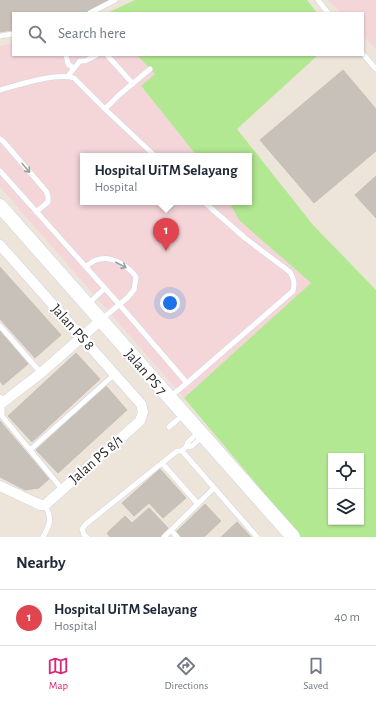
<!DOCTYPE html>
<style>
:root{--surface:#fff;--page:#f2f2f3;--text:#1f2937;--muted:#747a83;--line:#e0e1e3;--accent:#db2777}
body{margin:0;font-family:"Alegreya Sans",sans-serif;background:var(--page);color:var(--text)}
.controls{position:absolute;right:12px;bottom:12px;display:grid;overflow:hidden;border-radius:0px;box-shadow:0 1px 3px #0004}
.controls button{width:36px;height:36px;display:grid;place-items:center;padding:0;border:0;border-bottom:1px solid var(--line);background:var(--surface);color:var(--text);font:20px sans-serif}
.you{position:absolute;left:170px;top:303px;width:14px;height:14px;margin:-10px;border:3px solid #fff;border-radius:50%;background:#1a73e8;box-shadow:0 0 0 6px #1a73e833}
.badge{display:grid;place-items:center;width:26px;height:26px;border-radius:50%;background:var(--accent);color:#fff;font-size:13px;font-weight:700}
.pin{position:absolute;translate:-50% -33px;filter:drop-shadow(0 1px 2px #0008)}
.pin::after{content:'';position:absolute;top:21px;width:14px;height:12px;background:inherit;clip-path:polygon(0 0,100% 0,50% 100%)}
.popup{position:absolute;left:80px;top:153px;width:172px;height:52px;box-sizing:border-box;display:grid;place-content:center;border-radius:0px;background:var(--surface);filter:drop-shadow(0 1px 3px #0005);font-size:13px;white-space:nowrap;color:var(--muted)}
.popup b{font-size:15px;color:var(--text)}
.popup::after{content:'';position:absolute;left:50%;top:100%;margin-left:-8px;border:8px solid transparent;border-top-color:var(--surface)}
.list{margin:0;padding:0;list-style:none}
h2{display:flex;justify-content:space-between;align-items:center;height:52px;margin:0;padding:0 16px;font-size:17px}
h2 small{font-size:13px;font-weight:400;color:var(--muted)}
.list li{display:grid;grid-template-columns:26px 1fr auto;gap:12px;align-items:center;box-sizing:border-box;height:56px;padding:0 16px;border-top:1px solid var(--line)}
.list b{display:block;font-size:15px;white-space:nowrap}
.list p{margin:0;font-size:13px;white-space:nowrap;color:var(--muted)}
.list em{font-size:13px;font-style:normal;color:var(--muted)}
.icon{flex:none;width:22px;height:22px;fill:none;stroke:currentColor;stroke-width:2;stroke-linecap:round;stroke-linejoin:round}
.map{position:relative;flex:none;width:376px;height:537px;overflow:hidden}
.search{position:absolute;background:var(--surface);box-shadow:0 1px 3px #0004;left:12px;right:12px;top:12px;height:44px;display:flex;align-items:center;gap:10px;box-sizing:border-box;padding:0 14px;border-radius:0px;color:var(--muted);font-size:15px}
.sheet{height:108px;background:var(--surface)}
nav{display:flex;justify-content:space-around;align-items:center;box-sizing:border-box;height:56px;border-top:1px solid var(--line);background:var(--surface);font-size:11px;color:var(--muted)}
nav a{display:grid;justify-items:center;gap:2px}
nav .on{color:var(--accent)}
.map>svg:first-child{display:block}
.medical{fill:#f4d6d9}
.green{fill:#b3e892;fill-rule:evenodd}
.building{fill:#c8c1ba;stroke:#c8c0b4}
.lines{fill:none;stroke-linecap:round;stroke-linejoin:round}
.lane-casing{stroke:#cfd4e4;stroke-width:6}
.street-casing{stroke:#cfd4e4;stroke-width:11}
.secondary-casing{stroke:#cfd4e4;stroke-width:15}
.lane{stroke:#fff;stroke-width:5}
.street{stroke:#fff;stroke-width:10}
.secondary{stroke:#fff;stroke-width:14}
.oneway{stroke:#9f9f9f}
.labels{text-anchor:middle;stroke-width:4;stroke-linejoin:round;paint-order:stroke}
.street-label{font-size:15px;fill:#292929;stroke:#fff}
</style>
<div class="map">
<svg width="376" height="537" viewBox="0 0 376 537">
<rect width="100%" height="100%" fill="#ede4da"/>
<!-- medical -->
<path class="medical" d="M328,0H376V49L363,36V13H341Z
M13,43V55H137L155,74L141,87L197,156H83V202H229L239,220L312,283L184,398L0,187V46Z"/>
<!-- green -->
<path class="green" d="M135,0H307L317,13H107Z
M137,55H318L237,129L313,225L376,290V537H301L184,398L311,283L239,220L229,202H249V156H197L141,86L155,74ZM331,456H361V522H331Z"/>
<!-- building -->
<path class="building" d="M0,0H108L84,13H13V30L0,32Z
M343,70L376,109V151L314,203L260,140Z
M376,176V218L355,195Z
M0,267L61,335L35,358L0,319Z
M0,331L28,364L3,385L0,381Z
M76,353L100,379L32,442L8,416Z
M106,386L127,410L58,473L36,450Z
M0,421L49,479L39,488L25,490L0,477Z
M160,469L186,498L163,518L149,503L134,516L122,503Z
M205,504L221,521L204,537H180L176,532Z
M149,508L169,529L160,537H110L107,533L125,516L132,523Z
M237,522L251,537H221Z"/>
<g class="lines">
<defs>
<path id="lane" d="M318,0L328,13
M90,13L115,0
M0,36L13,34
M363,54L376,69
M66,55L68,64L73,68
M107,55L133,84
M68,76L80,61H85L97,55
M0,90C18,85 58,72 74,78L105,109L155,156
M105,109L119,95L150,69
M0,139L3,141L46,191L48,196V202L36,212
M0,171L119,304L187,383L293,291C295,283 294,279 290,272L245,238L204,202
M86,267C90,263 94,260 100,259C113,256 129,267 136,277L134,290L127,298L101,320
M88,304L105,288
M0,326L41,373
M171,396L187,383
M2,403V416L62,489
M169,427L183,415
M186,447L192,446L203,436
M30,450L115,374
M182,451L257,537
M162,463L198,504
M171,530L177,537
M43,537C51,523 52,519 45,505
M87,537L84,535L82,529L86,524L177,451H182L186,447L188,442L198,433
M164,537L214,488"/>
<path id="street" d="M0,245L141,404L143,412L140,421L45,505H41L36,503L0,486
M0,400L2,403L41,373L101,320"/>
<path id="secondary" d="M0,206L293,537"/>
</defs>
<!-- lane casing -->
<use href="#lane" class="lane-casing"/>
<!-- street casing -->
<use href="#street" class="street-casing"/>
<!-- secondary casing -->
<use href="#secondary" class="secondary-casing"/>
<!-- lane -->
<use href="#lane" class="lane"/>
<!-- street -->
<use href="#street" class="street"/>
<!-- secondary -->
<use href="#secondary" class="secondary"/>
</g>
<!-- one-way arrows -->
<defs><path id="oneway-shaft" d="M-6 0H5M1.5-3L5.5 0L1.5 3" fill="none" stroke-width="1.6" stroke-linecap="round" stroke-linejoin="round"/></defs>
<g class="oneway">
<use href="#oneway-shaft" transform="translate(26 168) rotate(49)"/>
<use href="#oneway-shaft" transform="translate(121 265) rotate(27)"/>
</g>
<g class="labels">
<!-- street labels -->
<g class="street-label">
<text transform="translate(73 327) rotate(48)" y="5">Jalan PS 8</text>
<text transform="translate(146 372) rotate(49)" y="5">Jalan PS 7</text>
<text transform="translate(96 459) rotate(-41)" y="5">Jalan PS 8/1</text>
</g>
</g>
</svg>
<div class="controls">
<button><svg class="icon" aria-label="locate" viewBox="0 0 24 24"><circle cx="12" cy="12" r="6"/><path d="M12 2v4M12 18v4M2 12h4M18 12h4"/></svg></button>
<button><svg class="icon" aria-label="layers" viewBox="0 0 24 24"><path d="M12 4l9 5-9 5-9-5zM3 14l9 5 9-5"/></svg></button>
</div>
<div class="you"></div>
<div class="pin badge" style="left:166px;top:251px;background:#e0444e">1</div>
<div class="popup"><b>Hospital UiTM Selayang</b>Hospital</div>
<div class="search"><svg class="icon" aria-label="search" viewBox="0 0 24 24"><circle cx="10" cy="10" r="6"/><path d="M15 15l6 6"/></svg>Search here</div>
</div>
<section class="sheet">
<h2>Nearby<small></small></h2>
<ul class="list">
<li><span class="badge" style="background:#e0444e">1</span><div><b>Hospital UiTM Selayang</b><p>Hospital</p></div><em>40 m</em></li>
</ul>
</section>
<nav>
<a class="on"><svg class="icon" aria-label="map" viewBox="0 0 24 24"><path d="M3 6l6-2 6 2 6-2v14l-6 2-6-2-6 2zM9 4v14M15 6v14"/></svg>Map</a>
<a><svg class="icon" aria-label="directions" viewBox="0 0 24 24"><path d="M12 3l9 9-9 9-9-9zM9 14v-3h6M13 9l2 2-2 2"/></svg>Directions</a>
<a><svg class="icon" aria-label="saved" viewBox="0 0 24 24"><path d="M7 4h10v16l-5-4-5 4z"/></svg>Saved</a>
</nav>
